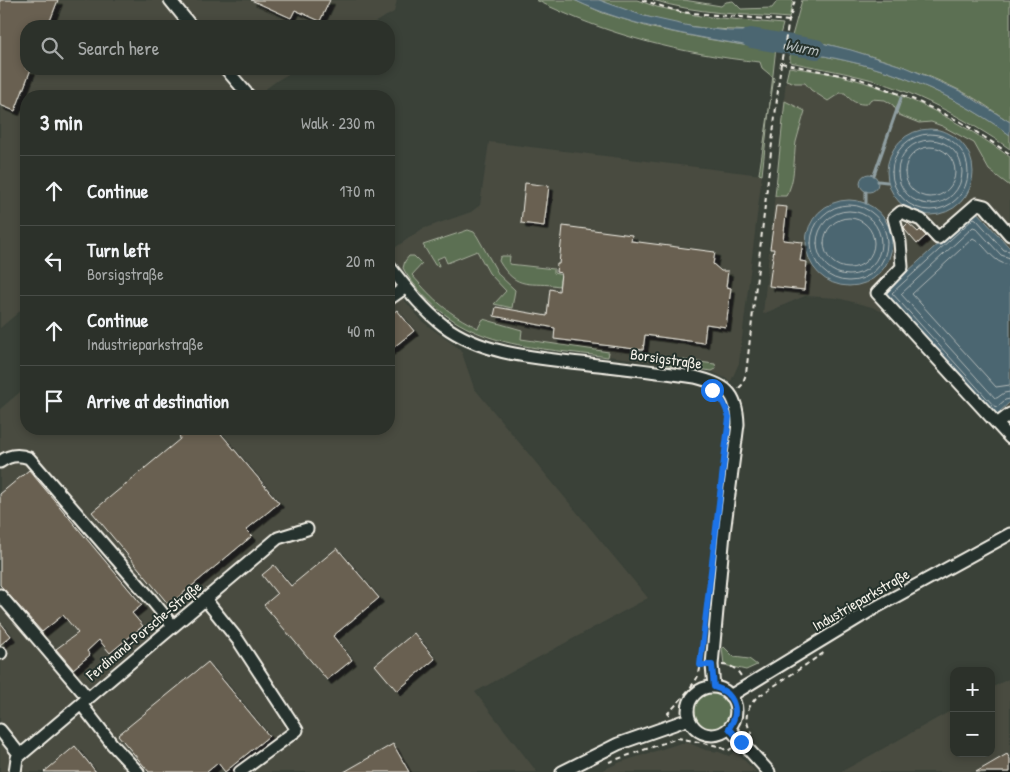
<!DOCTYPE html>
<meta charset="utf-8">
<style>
:root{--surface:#2c312a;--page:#383d36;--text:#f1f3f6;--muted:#a6a9a8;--line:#484c47}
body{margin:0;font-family:"Patrick Hand",sans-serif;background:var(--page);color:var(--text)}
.controls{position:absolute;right:15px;bottom:15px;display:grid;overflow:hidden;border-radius:10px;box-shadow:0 2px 8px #0003}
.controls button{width:45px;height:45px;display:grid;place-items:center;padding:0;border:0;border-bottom:1px solid var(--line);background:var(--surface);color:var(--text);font:25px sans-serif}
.stop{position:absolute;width:15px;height:15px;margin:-11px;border:4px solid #1a73e8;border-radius:50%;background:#fff}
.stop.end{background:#1a73e8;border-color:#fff;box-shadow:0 1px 5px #0008}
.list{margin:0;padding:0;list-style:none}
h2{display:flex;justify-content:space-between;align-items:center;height:65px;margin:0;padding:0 20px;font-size:21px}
h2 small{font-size:16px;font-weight:400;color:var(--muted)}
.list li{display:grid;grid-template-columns:32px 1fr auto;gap:15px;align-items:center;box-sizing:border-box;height:70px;padding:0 20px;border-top:1px solid var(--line)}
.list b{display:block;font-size:19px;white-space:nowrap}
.list p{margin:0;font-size:16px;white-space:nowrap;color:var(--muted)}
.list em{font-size:16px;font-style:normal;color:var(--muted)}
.icon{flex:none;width:28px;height:28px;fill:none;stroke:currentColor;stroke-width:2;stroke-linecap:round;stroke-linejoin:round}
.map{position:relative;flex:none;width:1010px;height:772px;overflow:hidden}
.search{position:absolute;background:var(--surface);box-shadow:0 2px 8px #0003;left:20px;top:20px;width:375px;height:55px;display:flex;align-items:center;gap:12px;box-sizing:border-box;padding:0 18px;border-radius:20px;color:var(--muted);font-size:19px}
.panel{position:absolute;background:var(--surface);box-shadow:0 2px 8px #0003;left:20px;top:90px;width:375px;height:345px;border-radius:20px}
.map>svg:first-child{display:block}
.built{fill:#484b40}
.green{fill:#5c6f52;stroke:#a8b09d}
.water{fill:#4c6671;stroke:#8f9ea1}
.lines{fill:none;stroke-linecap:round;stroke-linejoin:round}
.shore{stroke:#b1b9b8;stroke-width:1}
.stream{stroke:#8f9ea1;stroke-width:3}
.river{stroke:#4c6671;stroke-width:20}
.building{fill:#696151;stroke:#f4f1e8;filter:url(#shadow)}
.minor-casing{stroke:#f4f1e8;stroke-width:15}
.path{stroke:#f4f1e8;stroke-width:2;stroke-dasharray:5 4;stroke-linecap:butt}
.minor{stroke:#26332d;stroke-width:11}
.route{stroke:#1a73e8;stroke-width:6}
.labels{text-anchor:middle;stroke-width:4;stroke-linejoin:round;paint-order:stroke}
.street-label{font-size:15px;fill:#f4f1e8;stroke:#26332d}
.water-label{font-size:16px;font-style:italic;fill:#b1b9b8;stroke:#26332d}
</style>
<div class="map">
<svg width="1010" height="772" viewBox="0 0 1010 772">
<defs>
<filter id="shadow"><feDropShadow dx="4.5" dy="4.5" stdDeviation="0" flood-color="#0009"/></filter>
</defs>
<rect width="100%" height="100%" fill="#3a4138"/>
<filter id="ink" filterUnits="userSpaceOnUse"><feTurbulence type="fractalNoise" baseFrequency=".02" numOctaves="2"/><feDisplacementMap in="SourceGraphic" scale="10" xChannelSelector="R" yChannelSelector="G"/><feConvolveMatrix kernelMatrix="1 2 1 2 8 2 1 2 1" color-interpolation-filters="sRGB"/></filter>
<g filter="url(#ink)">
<!-- built -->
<path class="built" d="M0,0H397L394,12L368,26H26V69H297L278,80L256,96H26V306L0,328Z
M789,67L852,79L905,98L961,125L1010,157V449L887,314L872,307L837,298L805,296L763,314L786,80Z
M489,142L762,175L739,363L731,381L708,370L616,357L532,348L494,340L477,335L434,308L422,296L389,253V248L396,247L422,229L471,212L480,205Z
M389,282L423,322L461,350L474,388L648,598L475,692L537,772H0V409L26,387V429H389Z
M1008,679L1010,683V772H841L954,709V753H991V688Z
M681,743H689L705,750L719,752L729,756L735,751L756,772H598L621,762Z"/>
<!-- green -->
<path class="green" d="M536,0H574L603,13L652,28L707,39L767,49L776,47L762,175L759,174L774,78L762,68L760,62C682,54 606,35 536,0Z
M599,0H637L657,7L700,16L783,24L780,35C752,29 724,31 696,27C662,23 630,12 599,0Z
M653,0H684L721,6L726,2L733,1L741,9L772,8L778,0H793L789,18C743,14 696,14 653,0Z
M802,0H1010V122C994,112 978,99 961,91C907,64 850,49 792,36Z
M790,49C827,57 866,63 902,77C940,91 977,111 1010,135V149C968,120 911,89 861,77C838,71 813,67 790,62Z
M789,67C810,70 832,73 853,79C909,95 963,123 1010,157V186L989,170L974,143L942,126L931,122L919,123L899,115L893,105L885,100L871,99L867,104C858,105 850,101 845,93H840L828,101L811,90L805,83H795L786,80Z
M785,101L805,111C802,121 799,131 796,142C793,159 796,181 786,196H775Z
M468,230L474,232L477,236L499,275L515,290L512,308L494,304L506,291L489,273L477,251L447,263L444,256L437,259L439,266L435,265L423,245Z
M409,256H414L422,264L412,275C435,301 447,313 478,328L483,319L522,330L521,339L609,352L608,357C537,347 469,349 419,290C413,283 407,276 403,268L405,261Z
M502,256H510L509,264L554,269V273L561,275L559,286C531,281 517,292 499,261L500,257Z
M659,357L715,364L716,369L712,371L661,364L658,361Z
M724,647L734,657L749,659L757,665L746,670L724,665L722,648Z
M693 711a18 18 0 1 1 36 0a18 18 0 1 1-36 0Z"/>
<!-- water -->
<path class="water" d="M574,0H599L644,16L694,27L729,31H752L780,35L776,47L767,49C701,37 635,29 574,0Z
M792,36L851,50L908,68L962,92L1010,122V135C977,111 940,91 902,77C866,63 827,57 790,49Z
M887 172a43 43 0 1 1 86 0a43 43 0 1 1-86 0Z
M860 183a9 9 0 1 1 18 0a9 9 0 1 1-18 0Z
M806 243a43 43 0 1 1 86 0a43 43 0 1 1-86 0Z
M975,210L1010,248V402L996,415L884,293Z"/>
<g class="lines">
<!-- shore -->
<path class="shore" d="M745,36L770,38L773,41L767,44L746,41L744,39Z
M892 172a38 38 0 1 1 76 0a38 38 0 1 1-76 0Z
M898 172a32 32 0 1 1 64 0a32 32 0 1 1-64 0Z
M905 172a25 25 0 1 1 50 0a25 25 0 1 1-50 0Z
M811 243a38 38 0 1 1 76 0a38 38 0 1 1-76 0Z
M817 243a32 32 0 1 1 64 0a32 32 0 1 1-64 0Z
M824 243a25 25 0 1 1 50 0a25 25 0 1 1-50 0Z
M1010,251L1004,250L976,219L974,218L892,293L994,406L997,407L1005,400L1010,399
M1010,258L1001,255L976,228L973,227L901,294L995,398H997L1004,393L1010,392
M1010,265C992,264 987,245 973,238L912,294L996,387L1010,385"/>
<!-- stream -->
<path class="stream" d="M874,175L901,98
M878,181L887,182
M866,203V192"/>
<!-- river -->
<path class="river" d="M751,38L816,49"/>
</g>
<!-- building -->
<path class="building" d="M0,0H58L48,26H26V69H31L15,111L0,105Z
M251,0H330L320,21L295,10L291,18Z
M525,183L549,186L544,226L521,223Z
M776,206L787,207L783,240L803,242L800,261L807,262L804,290L769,286L774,249H770Z
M908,223L918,232L920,230L926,236L917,244L905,230L904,227Z
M563,226L632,235L631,241L715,252L713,264L721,271H728L726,287L731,288L726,327L706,324L704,343L645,335L643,350L554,339L555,328L494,316L496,307L547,316L550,289L559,291L561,273L556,272L557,264H559Z
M397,310L414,331L389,351V316Z
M184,429H217L279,503L246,530L252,536L169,605L92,512L180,439L179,433Z
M29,470L142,605L132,613L143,626L110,653L99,640L87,651L90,655L73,669L56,649L78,633L63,615L42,632L0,585V494Z
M337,548L379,598L333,636L352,660L327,680L264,605L277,594L262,575L274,565L291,586Z
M0,622L11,636L0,645Z
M414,633L435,659L397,691L375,665Z
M208,662L269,736L225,772L218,763L207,772H149L118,735Z
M393,744L409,772H344Z
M75,746L96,772H44Z
M1007,754L1010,759V772H976Z"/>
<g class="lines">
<defs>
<path id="minor" d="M170,0L191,26
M226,69L249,96
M1010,235L985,206L977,204L938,238L921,220L901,212L894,218L900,242L902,267L877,293L1010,438
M389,266C405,286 422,309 443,325C484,356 540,358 589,364C624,368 660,372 695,377C725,385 737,391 738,424L724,533L712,665L714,687
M389,299L406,287
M997,424L1010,414
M0,462C9,455 19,454 29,458L150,598L173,626
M0,595L88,698
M205,599L238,640L297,730L240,772
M0,653H1
M688 711a24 24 0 1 1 48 0a24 24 0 1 1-48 0Z
M730,696L873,609L1010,534
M81,704L112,744L138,772
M729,728L769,772
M0,730L20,755
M15,772L17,758L278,538L307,529
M562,772L618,744L689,719"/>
</defs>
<!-- minor casing -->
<use href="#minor" class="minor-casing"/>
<!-- path -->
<path class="path" d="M642,0L680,12L789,21
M781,63L860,79L910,98L961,122L1010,154
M739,388L742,385L746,374L781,63L789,21L795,0
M722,665C731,665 736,668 741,676
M669,715L668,713C674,708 696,682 698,676C702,666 700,654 702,644
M750,734L752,733C743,720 746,709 756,698L825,652
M609,762L678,738L718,746L728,751L732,748"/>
<!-- minor -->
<use href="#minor" class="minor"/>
</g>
</g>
<g class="lines" filter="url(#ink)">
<!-- route -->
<path class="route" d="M712,390C722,397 725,406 729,417L700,665H712L714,687C734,692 741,711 729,728L741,742"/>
</g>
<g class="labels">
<!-- street labels -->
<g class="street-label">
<text transform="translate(666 359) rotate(8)" y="5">Borsigstraße</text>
<text transform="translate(861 600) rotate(-30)" y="5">Industrieparkstraße</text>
<text transform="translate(144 631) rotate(-40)" y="5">Ferdinand-Porsche-Straße</text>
</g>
<!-- water labels -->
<g class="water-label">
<text transform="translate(802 47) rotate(11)" y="6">Wurm</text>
</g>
</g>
</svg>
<div class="controls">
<button>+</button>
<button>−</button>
</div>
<div class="stop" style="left:712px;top:390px"></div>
<div class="stop end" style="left:741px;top:742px"></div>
<div class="search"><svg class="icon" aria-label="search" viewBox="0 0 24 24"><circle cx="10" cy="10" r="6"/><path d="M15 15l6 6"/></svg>Search here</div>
<section class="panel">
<h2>3 min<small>Walk · 230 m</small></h2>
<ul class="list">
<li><svg class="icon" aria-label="ahead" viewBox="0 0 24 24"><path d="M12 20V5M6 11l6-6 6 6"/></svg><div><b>Continue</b></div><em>170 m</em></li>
<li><svg class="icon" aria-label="left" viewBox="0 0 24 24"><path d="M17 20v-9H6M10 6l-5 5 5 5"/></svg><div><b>Turn left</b><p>Borsigstraße</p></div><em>20 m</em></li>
<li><svg class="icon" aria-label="ahead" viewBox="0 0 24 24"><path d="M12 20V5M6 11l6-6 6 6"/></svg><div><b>Continue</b><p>Industrieparkstraße</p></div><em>40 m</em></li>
<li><svg class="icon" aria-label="arrive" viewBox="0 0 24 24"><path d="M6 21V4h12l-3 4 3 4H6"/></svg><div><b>Arrive at destination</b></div></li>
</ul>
</section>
</div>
